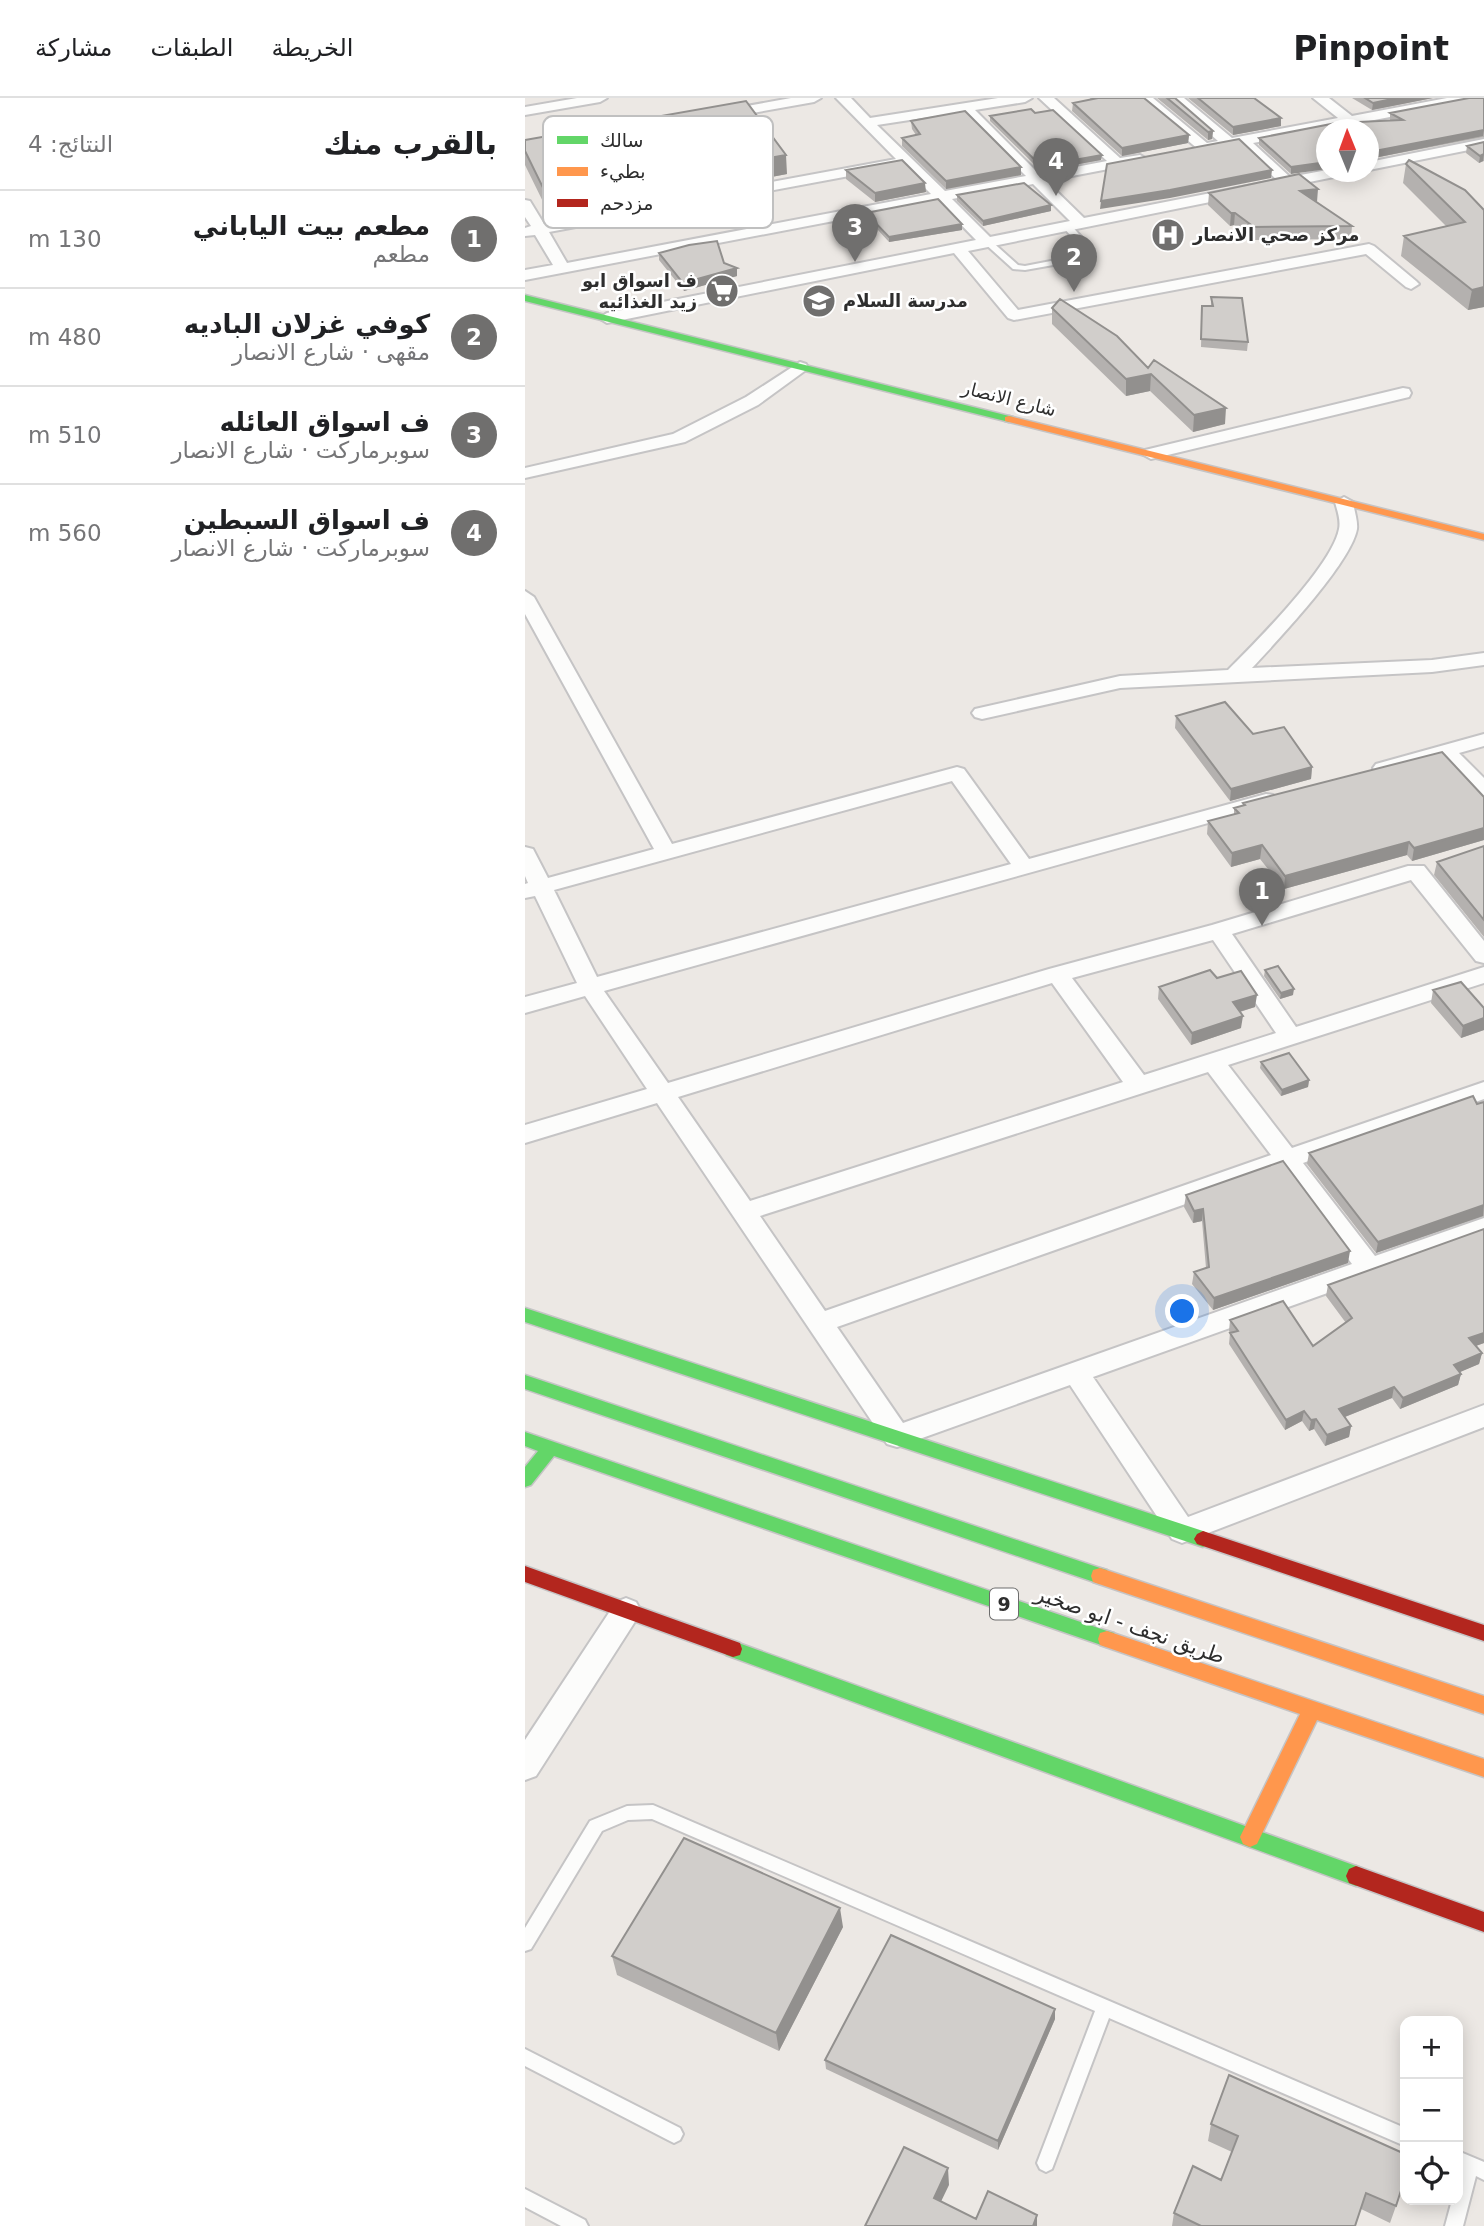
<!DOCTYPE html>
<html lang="ar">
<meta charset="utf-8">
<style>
:root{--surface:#fff;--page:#f2f2f2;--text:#202124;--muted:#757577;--line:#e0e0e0;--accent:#706f6e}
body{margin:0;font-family:"DejaVu Sans","Noto Sans Arabic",sans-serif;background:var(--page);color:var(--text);direction:rtl}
.controls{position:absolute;right:21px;bottom:21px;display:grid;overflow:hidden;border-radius:14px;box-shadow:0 4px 18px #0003}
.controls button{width:63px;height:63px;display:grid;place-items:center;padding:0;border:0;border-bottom:2px solid var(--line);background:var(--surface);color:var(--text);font:35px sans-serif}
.compass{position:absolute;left:791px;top:21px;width:63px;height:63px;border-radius:50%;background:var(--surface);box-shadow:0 4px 18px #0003;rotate:359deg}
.you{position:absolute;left:658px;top:1214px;width:24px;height:24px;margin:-18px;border:5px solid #fff;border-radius:50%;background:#1a73e8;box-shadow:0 0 0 10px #1a73e833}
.badge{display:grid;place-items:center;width:46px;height:46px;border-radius:50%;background:var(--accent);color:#fff;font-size:23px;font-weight:700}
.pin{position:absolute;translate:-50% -58px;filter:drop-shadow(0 2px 4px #0008)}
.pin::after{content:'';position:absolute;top:37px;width:24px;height:21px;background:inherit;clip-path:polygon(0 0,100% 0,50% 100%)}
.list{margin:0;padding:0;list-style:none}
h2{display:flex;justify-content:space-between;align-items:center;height:91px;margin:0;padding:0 28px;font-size:30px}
h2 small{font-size:23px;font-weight:400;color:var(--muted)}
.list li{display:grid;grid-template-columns:46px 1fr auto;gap:21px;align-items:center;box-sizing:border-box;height:98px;padding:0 28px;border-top:2px solid var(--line)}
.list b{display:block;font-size:26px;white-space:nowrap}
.list p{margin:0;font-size:23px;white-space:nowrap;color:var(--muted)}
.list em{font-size:23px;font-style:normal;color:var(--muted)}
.icon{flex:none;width:38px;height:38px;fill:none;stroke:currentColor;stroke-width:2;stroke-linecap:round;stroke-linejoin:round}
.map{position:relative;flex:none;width:959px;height:2128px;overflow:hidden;direction:ltr}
header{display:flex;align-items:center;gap:42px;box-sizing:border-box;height:98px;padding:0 35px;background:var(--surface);border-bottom:2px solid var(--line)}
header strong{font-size:33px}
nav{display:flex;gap:38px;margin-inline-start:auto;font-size:24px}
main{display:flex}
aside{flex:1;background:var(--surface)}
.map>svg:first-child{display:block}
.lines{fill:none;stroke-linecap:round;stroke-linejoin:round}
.lane-casing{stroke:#c5c4c5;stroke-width:4}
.street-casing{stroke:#c5c4c5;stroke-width:4}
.fast-casing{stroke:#c5c4c5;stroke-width:3}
.slow-casing{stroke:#c5c4c5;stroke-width:3}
.jam-casing{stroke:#c5c4c5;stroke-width:3}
.lane{fill:#fcfcfb;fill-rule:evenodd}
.street{fill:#fcfcfb;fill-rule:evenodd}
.fast{fill:#63d668;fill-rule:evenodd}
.slow{fill:#ff974d;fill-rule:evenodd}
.jam{fill:#b3261e;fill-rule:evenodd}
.wall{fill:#b4b1af}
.shaded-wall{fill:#92908e}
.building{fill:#d1cecb;stroke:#92908e;stroke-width:2}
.labels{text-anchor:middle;stroke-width:5;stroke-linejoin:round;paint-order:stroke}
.far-poi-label{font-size:18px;font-weight:bold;fill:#2e2e2e;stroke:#fff;text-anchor:start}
.far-street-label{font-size:18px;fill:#2e2e2e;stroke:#fff}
.shield{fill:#fff;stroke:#6d6d6d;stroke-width:2}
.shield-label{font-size:19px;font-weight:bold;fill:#2e2e2e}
.street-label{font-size:21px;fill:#2e2e2e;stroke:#fff}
.key{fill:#fff;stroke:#c0c0c0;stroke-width:2}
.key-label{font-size:19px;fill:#2e2e2e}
</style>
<header>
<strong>Pinpoint</strong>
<nav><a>الخريطة</a><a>الطبقات</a><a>مشاركة</a></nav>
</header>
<main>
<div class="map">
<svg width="959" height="2128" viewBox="0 0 959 2128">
<rect width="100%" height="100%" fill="#ece8e4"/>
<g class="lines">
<defs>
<path id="lane" d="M538,125H544L569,153L568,160L500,172L488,171L457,143L464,141L493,167L500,168L562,156L538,129Z
M128,1707L880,2030V2048L584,1920L527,2071L521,2074L515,2071L512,2065L570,1913L127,1721L103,1722L77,1733L6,1851L0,1853V1830L65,1723L102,1708Z
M0,1951L155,2030L158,2036L155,2042L149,2045L143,2042L0,1968Z
M933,2053L959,2064V2082L951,2078L938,2128H920L927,2102H933V2080L935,2072L933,2071Z
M0,2091L60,2122L63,2128H36L0,2109Z"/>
<path id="street" d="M52,0H82L75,4L0,17V9Z
M266,0H296L289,4L194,21L187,17L194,13Z
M311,0H326L345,20L473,0H507L500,4L450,12L514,76L582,63L514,0H529L595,60L615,57L622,61L620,64L521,83L559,120L752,82L714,47L682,53L674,52L613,0H628L682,45L693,43L644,0H659L707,40L813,20L788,0H804L827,18L922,0H951L944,4L728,45L765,79L802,72L821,74L819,77L443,153L493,212L844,146L849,148L891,183L894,186L886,191L881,189L841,156L489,222L483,220L429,155L82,225L74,220L82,215L451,142L413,103L0,182V172L28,167L10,137L0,138V130L6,128L0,119V102L5,103L19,126L371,61ZM437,14L501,78L420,93L352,27ZM378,68L406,96L42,165L24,134ZM508,86L545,123L465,139L427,101Z
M959,41V49L844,72V64Z
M275,264L281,266L283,269L281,272L233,307L160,344L0,380V370L148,336L221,299Z
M878,290L884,291L886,295L884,299L626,361L617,356L620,352Z
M819,399L828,404C829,412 833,423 832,431C826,465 752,543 727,570L907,562L959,555V567L907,574L595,590L457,621L450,619L447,615L450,611L595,578L703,572C731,544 807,468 814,431C816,422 812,412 810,404Z
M0,493L9,499L147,746L432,669L439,671L504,761L741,696L748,697L751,702L748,707L79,893L143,985L524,871L687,827L883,768H899L959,843V865L951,863L886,782L707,836L771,929L959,869V885L703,967L767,1050L959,984V1001L778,1065L850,1158L959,1120V1139L568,1279L663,1419L959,1307V1329L657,1445L647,1441L545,1287L372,1349L362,1346L132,1005L0,1045V1027L122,991L60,898L0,915V899L52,885L10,798L0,800V786L3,785L0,778V749L8,751L23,780L129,751L0,516ZM427,683L486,766L72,879L29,792ZM688,842L751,935L619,977L547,880ZM527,885L598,984L225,1103L153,999ZM683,974L746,1057L300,1213L235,1118ZM757,1072L827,1166L378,1325L312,1229Z
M959,636V648L934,655L959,680V698L952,696L917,660L858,676L851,674L848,670L851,666Z
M101,1500L111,1504L116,1513L111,1522L11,1678L0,1682V1642L91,1504Z"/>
<path id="fast" d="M0,197L488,319L489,321L484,324L0,203Z
M0,1210L678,1433L684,1436L687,1441L684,1446L678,1449L0,1224Z
M0,1277L575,1470L582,1472L584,1478L582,1484L575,1486L0,1291Z
M0,1334L582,1533L589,1535L591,1541L589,1547L582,1549L29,1358L6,1387L0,1389V1369L13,1353L0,1348Z
M208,1543L831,1768L838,1771L841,1778L838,1785L831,1788L201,1557L199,1551L201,1545Z"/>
<path id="slow" d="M484,318L959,436V442L480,323V319Z
M575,1470L959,1598V1616L568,1484L566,1478L568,1472Z
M582,1533L959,1661V1679L792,1622L732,1746L725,1749L718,1746L715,1739L775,1616L575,1547L573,1541L575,1535Z"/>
<path id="jam" d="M678,1433L959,1527V1543L672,1446L669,1441L672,1436Z
M0,1468L215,1545L217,1551L215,1557L208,1559L0,1484Z
M831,1768L959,1814V1834L824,1785L821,1778L824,1771Z"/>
</defs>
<!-- lane casing -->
<use href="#lane" class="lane-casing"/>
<!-- street casing -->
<use href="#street" class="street-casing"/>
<!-- fast casing -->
<use href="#fast" class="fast-casing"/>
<!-- slow casing -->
<use href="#slow" class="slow-casing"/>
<!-- jam casing -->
<use href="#jam" class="jam-casing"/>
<!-- lane -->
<use href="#lane" class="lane"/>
<!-- street -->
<use href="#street" class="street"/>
<!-- fast -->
<use href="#fast" class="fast"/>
<!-- slow -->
<use href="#slow" class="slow"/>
<!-- jam -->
<use href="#jam" class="jam"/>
</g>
<!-- wall -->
<path class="wall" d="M565,0H619L664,37L663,45L597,58L547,13L548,5L566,2Z
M632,0H650L688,33L687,41L683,42Z
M663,0H729L756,20V28L708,37Z
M827,0H908L847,12Z
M959,0V39L844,61V32L766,76L734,47V40L866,22H865V15Z
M465,18L576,62L516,73L465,23Z
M386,23L496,77L421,91L377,48V40L391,37L387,31Z
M0,42L262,76L26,120L0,67Z
M959,44V63L954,65L941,55L942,48Z
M881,66L959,112V209L943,212L876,158L879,138L921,128L878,85Z
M321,72L401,94L350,104L321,81Z
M684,95L792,104L827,128L826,141L728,142L709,127L705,128L683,107Z
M432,97L526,107V113L458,128L432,103Z
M341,115L437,132L364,144L342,120Z
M134,155L212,170V178L159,193L134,162Z
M686,199L723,244L722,253L676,249L677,208H686Z
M527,210L623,270L700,326L668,334L625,293L601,298L527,226Z
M651,618L728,636L787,669L786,681L705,703L650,630Z
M959,699V742L887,763L882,757L759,791L735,761L706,769L682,736L683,723L709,717V710L718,707V705Z
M959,748V839L909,777L912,764Z
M740,872L768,897L755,901L739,878Z
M692,880L730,909L715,914L716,930L666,947L633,901L634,889Z
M908,892L959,910V932L936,940L906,905Z
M736,964L784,982L783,989L756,998L735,970Z
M959,1004V1118L851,1155L782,1066L784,1055Z
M661,1097L823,1165L688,1212L667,1186L669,1174L681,1170L677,1123L668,1125L659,1109Z
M803,1187L959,1245L951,1248L957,1255L954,1266L934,1274L936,1276L933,1287L875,1311L867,1300L820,1319L826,1328L824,1339L800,1348L789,1331L784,1333L777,1323L760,1332L704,1246L705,1235L704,1233L705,1222L788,1248L821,1225L801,1198Z
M318,1829L254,1953L92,1877L87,1858Z
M530,1921L473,2052L301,1971L300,1962Z
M686,2026L871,2108L865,2125L836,2111L830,2128H647L649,2115L696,2082L707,2054L683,2043Z"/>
<!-- shaded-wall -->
<path class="shaded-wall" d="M872,0H908L847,12L848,5Z
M756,20V28L708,37V29Z
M959,32L958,38L844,61V54Z
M688,33L687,41L683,42V34Z
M664,37L663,45L597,58V50Z
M959,56L958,63L954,65L955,58Z
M261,57L262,76L26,120L23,100Z
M577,57L576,62L516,73V68Z
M802,64V71L766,76V69Z
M496,69V77L421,91V83Z
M747,72L746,80L645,100L575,111L576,103Z
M400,85L401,94L350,104V95Z
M793,91L792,104L775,93Z
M526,107V113L458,128V123Z
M706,115H710L709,127L705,128Z
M437,126V132L364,144V139Z
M212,170V178L159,193L158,185Z
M959,189V209L943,212L947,192Z
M626,276L625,293L601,298V281Z
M701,310L700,326L668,334L669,317Z
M787,669L786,681L705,703L706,691Z
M959,730V742L887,763L889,750Z
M884,744L882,757L759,791L760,778Z
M737,747L735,761L706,769L707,755Z
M769,891L768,897L755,901L756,895Z
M732,897L730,909L707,916L708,904Z
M718,918L716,930L666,947L667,935Z
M959,920V932L936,940L938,928Z
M784,982L783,989L756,998L757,992Z
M959,1107L958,1118L851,1155L853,1144Z
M678,1111L677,1123L668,1125L669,1113Z
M825,1153L823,1165L688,1212L689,1200Z
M959,1235V1245L942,1251L944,1240Z
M957,1255L954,1266L926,1278L929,1267Z
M936,1276L933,1287L875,1311L878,1300Z
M869,1289L867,1300L812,1322L814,1311Z
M779,1313L777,1323L760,1332L761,1322Z
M791,1321L789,1331L784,1333L786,1322Z
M826,1328L824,1339L800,1348L802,1337Z
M315,1810L318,1829L254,1953L251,1935Z
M530,1911V1921L473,2052V2043Z
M423,2070L424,2087L410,2116L409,2100Z
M512,2117V2128H508Z"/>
<!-- building -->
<path class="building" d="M573,0H619L664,37L597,50L548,5Z
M642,0H650L688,33L683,34Z
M673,0H729L756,20L708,29Z
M840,0H872L848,5Z
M944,0H959V32L844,54V56V32H802V64L766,69L734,40L811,25L878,22L865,15Z
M221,3L261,57L23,100L0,53V42Z
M506,11L510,15L528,12L577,57L516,68L465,18Z
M440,13L496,69L421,83L377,40L395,36L386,23Z
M714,41L747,72L645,92L576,103L582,66Z
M959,44V56L955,58L942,48Z
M377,62L400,85L350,95L321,72Z
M884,62L940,92L959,112V189L947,192L879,138L940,124L881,66Z
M774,76L793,91L775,93L827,128L729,129L710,115H706L684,95Z
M499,85L526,107L458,123L432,97Z
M413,101L437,126L364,139L341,115Z
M192,143L199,165L212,170L158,185L134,155L164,147Z
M686,199L717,200L723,244L676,241L677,208H688Z
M535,201L592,238L623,270L629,262L701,310L669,317L626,276L601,281L527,210Z
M700,604L728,636L759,629L787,669L706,691L651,618Z
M917,654L959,699V730L889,750L884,744L760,778L737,747L707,755L683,723L714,715L709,710L720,707L718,705Z
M959,748V822L912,764Z
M753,868L769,891L756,895L740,872Z
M685,872L692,880L716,873L732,897L708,904L718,918L667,935L634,889Z
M936,884L959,910V920L938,928L908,892Z
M764,955L784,982L757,992L736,964Z
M948,998L952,1006L959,1004V1107L853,1144L784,1055Z
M758,1063L825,1153L689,1200L669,1174L684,1169L678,1111L669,1113L661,1097Z
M959,1131V1235L944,1240L957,1255L929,1267L936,1276L878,1300L869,1289L814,1311L826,1328L802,1337L791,1321L786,1322L779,1313L761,1322L705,1235L713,1233L705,1222L758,1203L788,1248L827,1220L803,1187Z
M159,1740L315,1810L251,1935L87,1858Z
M366,1837L530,1911L473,2043L300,1962Z
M704,1977L880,2056V2080L871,2108L841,2095L830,2128H676L649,2115L668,2068L696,2082L713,2038L686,2026Z
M379,2049L423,2070L409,2100L451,2121L463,2093L512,2117L508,2128H340Z"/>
<!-- icons -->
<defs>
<symbol id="hospital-disc" viewBox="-11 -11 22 22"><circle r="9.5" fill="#706f6e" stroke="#fff"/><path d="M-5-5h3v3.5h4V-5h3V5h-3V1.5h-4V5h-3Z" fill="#fff"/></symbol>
<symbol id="supermarket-disc" viewBox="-11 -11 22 22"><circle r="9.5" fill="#706f6e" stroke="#fff"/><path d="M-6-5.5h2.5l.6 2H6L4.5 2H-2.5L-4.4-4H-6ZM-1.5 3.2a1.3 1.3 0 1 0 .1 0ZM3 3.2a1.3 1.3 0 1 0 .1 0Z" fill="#fff"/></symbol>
<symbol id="school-disc" viewBox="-11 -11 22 22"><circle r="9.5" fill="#706f6e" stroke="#fff"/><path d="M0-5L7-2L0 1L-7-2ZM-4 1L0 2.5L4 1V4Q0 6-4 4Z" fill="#fff"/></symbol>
</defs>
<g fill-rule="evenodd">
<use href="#hospital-disc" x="624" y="118" width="38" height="38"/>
<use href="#supermarket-disc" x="178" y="174" width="38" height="38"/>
<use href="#school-disc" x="275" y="184" width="38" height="38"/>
</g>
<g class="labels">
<!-- far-poi labels -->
<g class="far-poi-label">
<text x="668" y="143">مركز صحي الانصار</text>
<text x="172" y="189" text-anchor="end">ف اسواق ابو<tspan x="172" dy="21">زيد الغذائيه</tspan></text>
<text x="318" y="209">مدرسة السلام</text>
</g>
<!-- far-street labels -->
<g class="far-street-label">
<text transform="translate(484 301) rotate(14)" y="6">شارع الانصار</text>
</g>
<!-- shield labels -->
<rect class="shield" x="465" y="1490.5" width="28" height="31" rx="5"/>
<g class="shield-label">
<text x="479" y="1513">9</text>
</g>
<!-- street labels -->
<g class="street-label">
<text transform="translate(605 1527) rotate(19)" y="7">طريق نجف - ابو صخير</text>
</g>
</g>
<!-- legend -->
<rect x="18" y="18" width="230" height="112" rx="10" class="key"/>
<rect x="32" y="38" width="31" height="8" fill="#63d668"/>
<rect x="32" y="69" width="31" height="9" fill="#ff974d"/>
<rect x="32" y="101" width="31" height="8" fill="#b3261e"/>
<g class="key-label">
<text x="75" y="49">سالك</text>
<text x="75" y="80">بطيء</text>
<text x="75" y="112">مزدحم</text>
</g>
</svg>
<div class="controls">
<button>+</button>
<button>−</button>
<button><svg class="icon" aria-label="locate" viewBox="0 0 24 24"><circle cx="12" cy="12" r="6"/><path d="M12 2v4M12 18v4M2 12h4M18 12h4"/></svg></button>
</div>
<svg class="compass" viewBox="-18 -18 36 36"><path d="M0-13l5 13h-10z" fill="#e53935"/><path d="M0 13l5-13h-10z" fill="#757577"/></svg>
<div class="you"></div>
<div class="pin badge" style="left:737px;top:828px">1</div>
<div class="pin badge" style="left:549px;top:194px">2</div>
<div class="pin badge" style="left:330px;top:164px">3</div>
<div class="pin badge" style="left:531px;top:98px">4</div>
</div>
<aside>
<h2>بالقرب منك<small>النتائج: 4</small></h2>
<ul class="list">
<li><span class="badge">1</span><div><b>مطعم بيت الياباني</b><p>مطعم</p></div><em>130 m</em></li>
<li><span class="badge">2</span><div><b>كوفي غزلان الباديه</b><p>مقهى · شارع الانصار</p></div><em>480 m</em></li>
<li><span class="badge">3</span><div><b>ف اسواق العائله</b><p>سوبرماركت · شارع الانصار</p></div><em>510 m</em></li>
<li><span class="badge">4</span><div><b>ف اسواق السبطين</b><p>سوبرماركت · شارع الانصار</p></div><em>560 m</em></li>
</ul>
</aside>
</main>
